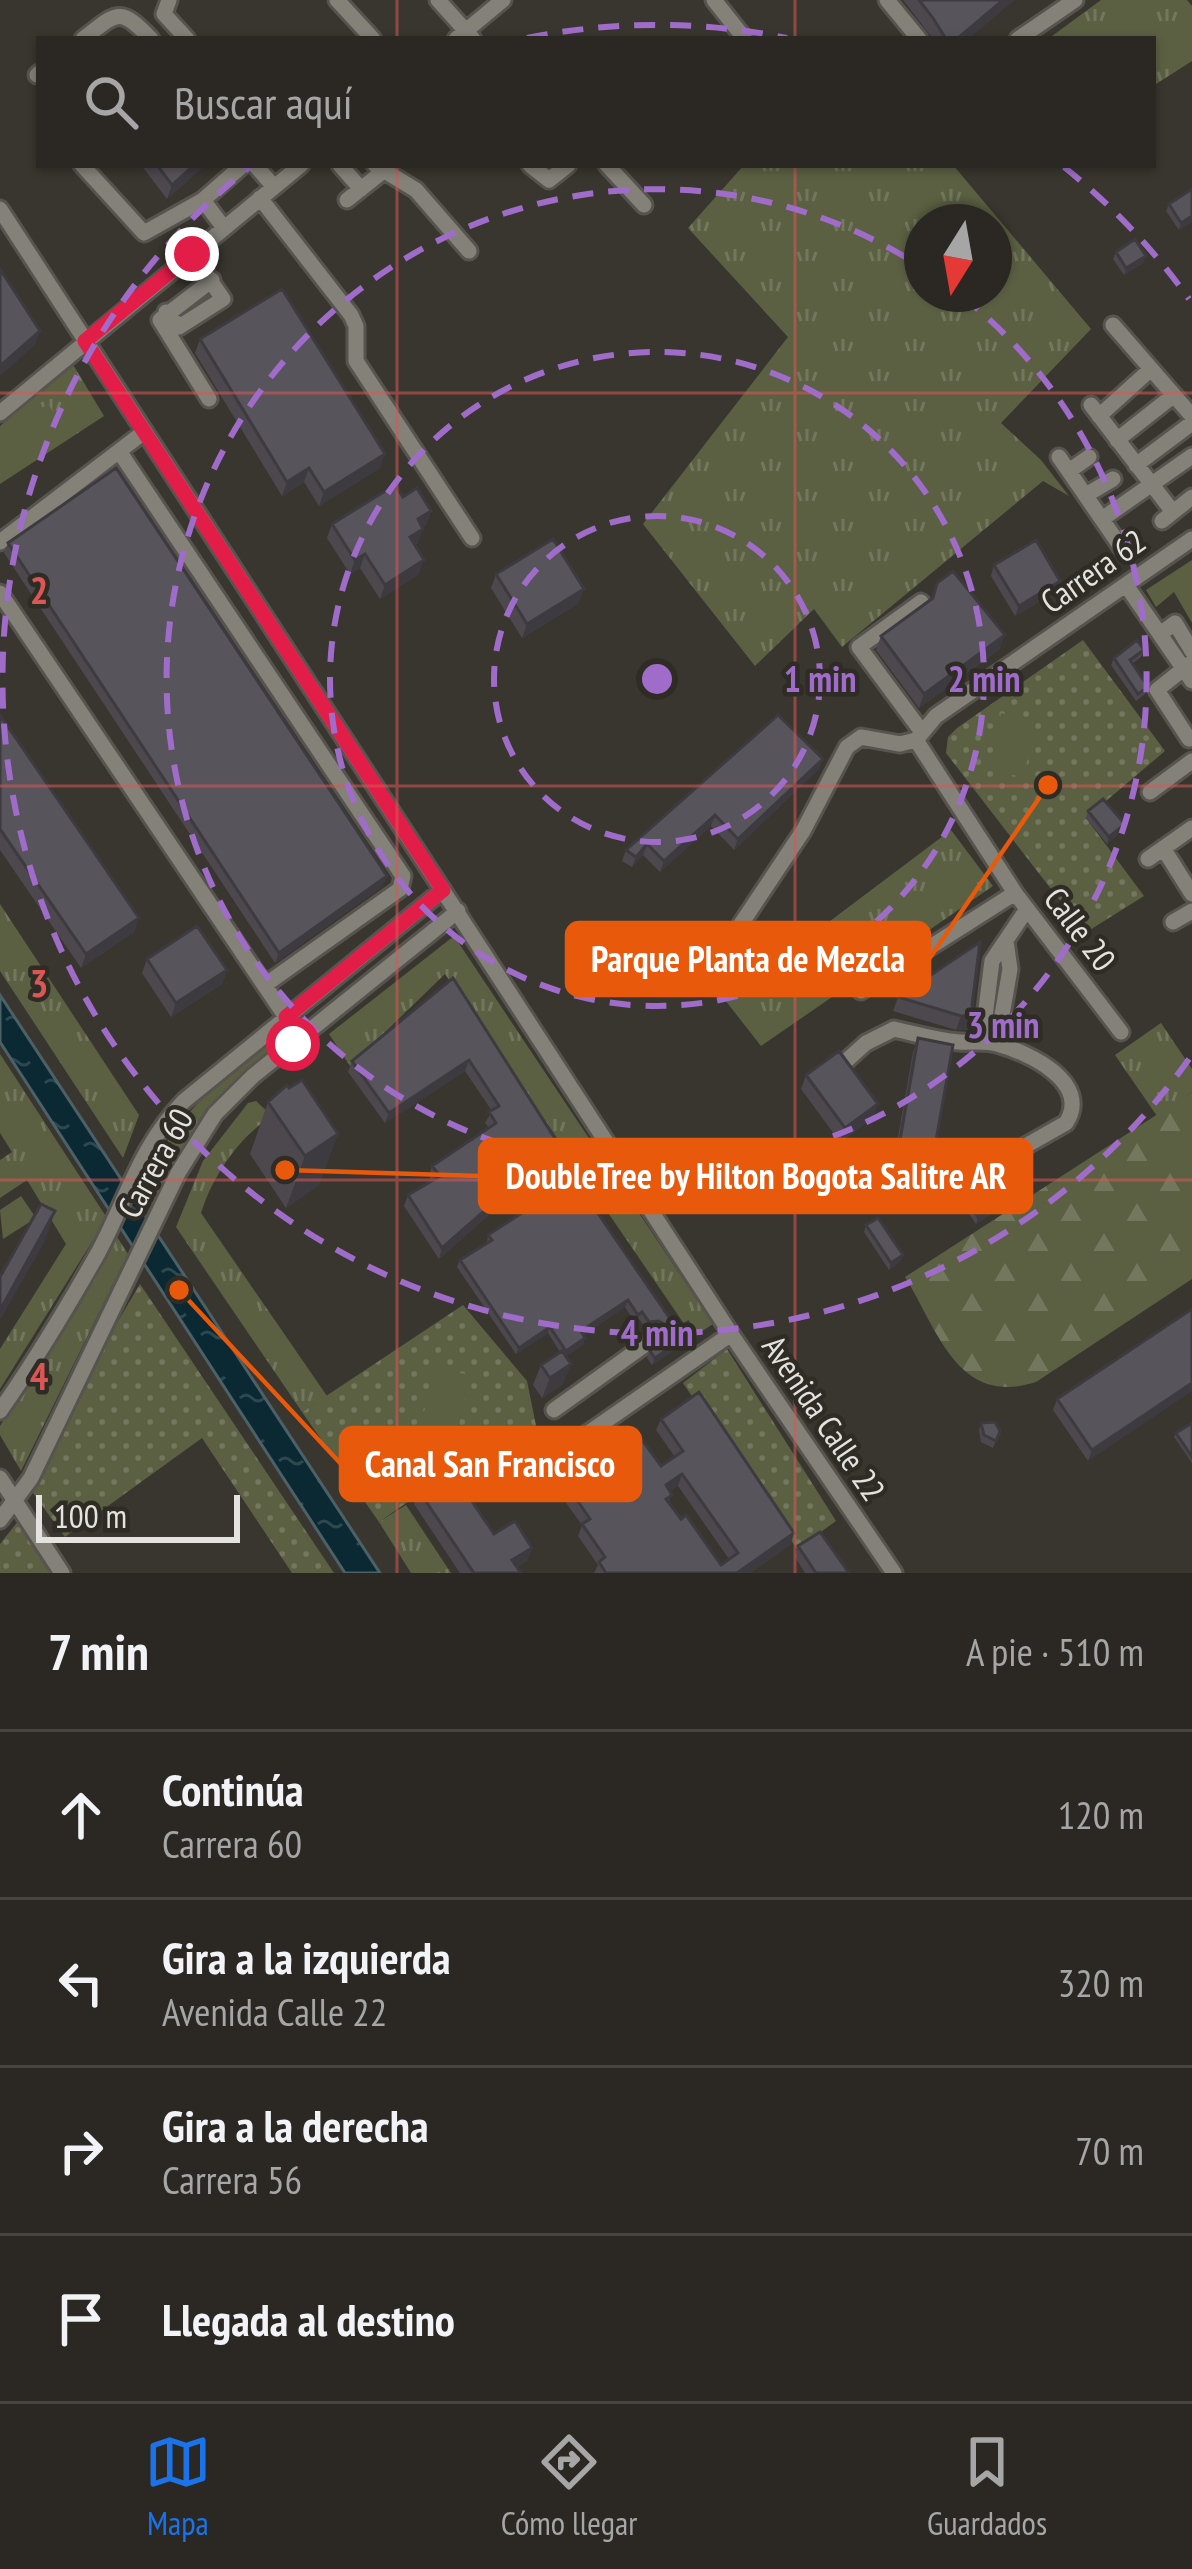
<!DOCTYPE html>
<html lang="es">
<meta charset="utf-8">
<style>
:root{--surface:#2b2823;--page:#33302b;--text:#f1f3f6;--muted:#a6a6a6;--line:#474441;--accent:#1a73e8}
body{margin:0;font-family:"PT Sans Narrow",sans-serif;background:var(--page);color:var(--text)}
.compass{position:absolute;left:904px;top:204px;width:108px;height:108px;border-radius:50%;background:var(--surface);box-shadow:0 3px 9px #0004;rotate:191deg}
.scale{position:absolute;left:36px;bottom:30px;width:204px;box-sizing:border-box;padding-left:12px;border:6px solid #e5e3df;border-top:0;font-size:33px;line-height:42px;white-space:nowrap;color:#e5e3df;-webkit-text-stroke:9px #2e2c25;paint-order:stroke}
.stop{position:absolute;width:36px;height:36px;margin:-27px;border:9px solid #e11d48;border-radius:50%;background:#fff}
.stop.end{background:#e11d48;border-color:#fff;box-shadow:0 3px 12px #0008}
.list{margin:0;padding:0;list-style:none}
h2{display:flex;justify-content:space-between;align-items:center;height:156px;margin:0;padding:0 48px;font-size:51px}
h2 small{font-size:39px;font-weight:400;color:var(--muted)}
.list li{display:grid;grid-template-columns:78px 1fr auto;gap:36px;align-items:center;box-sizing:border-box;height:168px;padding:0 48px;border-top:3px solid var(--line)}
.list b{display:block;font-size:45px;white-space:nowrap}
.list p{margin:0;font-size:39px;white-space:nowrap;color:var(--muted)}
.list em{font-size:39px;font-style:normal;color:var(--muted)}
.icon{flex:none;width:66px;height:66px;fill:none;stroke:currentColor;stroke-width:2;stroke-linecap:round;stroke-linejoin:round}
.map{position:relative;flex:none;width:1192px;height:1573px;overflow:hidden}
.search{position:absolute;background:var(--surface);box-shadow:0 3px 9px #0004;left:36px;right:36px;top:36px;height:132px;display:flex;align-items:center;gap:30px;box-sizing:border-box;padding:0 42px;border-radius:0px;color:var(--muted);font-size:45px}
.sheet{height:828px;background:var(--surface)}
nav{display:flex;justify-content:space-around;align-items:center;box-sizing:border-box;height:168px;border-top:3px solid var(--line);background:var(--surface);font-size:33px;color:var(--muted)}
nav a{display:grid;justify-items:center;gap:6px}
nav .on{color:var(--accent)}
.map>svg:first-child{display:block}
.grass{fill:url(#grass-tufts);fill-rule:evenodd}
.forest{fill:url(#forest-firs)}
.park{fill:url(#park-dots)}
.pitch{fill:#5b6043}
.water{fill:url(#water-ripples);stroke:#4c6167;stroke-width:3}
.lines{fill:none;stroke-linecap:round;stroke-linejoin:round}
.minor-casing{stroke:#57544f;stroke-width:21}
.minor{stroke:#848179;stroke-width:15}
.wall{fill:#4c484e;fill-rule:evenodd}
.shaded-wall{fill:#3e3b40}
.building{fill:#58545b;stroke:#3e3b40;stroke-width:3;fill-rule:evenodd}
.route{stroke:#e11d48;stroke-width:15}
.grid{fill:none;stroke:#da5756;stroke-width:3;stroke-opacity:0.55}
.ring{fill:none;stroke:#a06cca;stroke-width:6;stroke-dasharray:21 15}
.labels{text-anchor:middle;stroke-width:9;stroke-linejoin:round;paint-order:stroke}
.street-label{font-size:33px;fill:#e5e3df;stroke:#2e2c25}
.grid-label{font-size:39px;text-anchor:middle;font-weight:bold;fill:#da5756;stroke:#2e2c25;stroke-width:9;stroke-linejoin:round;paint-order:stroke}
.centre{fill:#a06cca;stroke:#2e2c25;stroke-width:6}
.ring-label{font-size:36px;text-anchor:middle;font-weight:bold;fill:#a06cca;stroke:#2e2c25;stroke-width:9;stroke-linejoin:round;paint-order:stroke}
.leader{fill:none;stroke:#e8590c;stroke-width:4.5}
.callout-dot{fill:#e8590c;stroke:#2e2c25;stroke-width:4.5}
.callout{fill:#e8590c;stroke:#e8590c;stroke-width:4.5}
.callout-label{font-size:36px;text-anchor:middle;font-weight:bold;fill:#fff}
</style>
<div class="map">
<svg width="1192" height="1573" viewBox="0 0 1192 1573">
<defs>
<pattern id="grass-tufts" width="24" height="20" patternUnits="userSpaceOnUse" patternTransform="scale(3)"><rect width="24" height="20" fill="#5b6043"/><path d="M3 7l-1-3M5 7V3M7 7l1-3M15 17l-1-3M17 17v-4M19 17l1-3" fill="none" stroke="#72775e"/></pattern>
<pattern id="forest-firs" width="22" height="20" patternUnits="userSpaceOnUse" patternTransform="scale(3)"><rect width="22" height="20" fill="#5b6043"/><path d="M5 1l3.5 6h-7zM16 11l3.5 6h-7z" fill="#72775e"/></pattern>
<pattern id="park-dots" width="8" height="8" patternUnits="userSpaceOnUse" patternTransform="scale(3)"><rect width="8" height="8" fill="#5b6043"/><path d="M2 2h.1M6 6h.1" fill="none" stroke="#72775e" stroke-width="1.8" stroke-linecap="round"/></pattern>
<pattern id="water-ripples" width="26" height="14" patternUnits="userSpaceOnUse" patternTransform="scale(3)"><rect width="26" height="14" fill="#0b2933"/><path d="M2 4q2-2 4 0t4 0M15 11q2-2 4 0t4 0" fill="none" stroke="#2e4850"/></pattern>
</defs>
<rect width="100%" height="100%" fill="#39362f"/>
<!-- grass -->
<path class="grass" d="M1101,0H1187L1192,6V61L1153,86V39H1048Z
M744,165H953L1091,329L1001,423L1041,460L1069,496L1043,481L842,647L814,609L755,666L643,524L788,337L688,228ZM922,222H994V294H922Z
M72,363L104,416L0,484V426Z
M1192,560V623L1174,592L1156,607L1146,590Z
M951,830L993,886L761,1046L725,1000Z
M0,904L139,1115L123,1158L0,971Z
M454,936L713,1324L693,1337L445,974L350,1066L329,1034Z
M1161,1023L1192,1069V1092L1157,1116L1115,1055Z
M276,1035L281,1044C217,1097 186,1129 152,1206L140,1192C168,1122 218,1081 276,1035Z
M0,1054L107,1218L0,1389V1349L66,1244L27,1180L0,1198V1160L12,1152L0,1133Z
M256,1101L272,1116C239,1137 213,1175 201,1213L327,1396L302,1412L176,1227L203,1161L248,1103Z
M117,1237L128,1254L21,1471L0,1435V1426Z
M406,1505L451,1573H411L379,1522Z"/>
<!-- forest -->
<path class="forest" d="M1192,1092V1279L1036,1382C958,1407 939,1332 905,1277Z"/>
<!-- park -->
<path class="park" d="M1083,640L1165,751L1086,818L1144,896L1085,933L946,753L948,737L957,728Z
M140,1284L334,1573H292L202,1438L65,1537L33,1493L108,1338Z
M463,1305L527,1381L541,1450L525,1437L482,1471H452L379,1522L302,1412Z
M727,1349L836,1521L797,1549L683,1383Z
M19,1520L53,1573H0V1544Z"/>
<!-- pitch -->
<path class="pitch" d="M48,404L66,431L17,463L0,435Z
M1001,713L1035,720L1024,777L990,771Z
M21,1196L36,1218L3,1239L0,1210Z
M434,1367L470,1375L457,1434L421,1426Z"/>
<!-- water -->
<path class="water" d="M0,995L380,1573H345L0,1042Z"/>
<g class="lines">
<defs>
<path id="minor" d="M169,0L164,14L187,39
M337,0L373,39
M438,0L473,39
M714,0L745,39
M887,0L919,39
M83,39C117,13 119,5 151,39
M456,39L503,0
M1018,39L1075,0
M37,75L39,73
M82,165L144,233L203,200L243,165
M255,165L274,187
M340,165L361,189
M375,165L416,190L469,251
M530,165L549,180L568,165
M607,165L644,205
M260,198L351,315L356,326V361L472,538
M203,200L224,228
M347,200L381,173
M0,209L731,1334L894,1573
M166,312L179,327L223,299L192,254
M1113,325L1192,416
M209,399L160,320L212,280
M1091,405L1173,512
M0,413L301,165
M1099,416L1151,369
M1117,440L1174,395
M119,451L403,876L400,889L265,985
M1059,457L1121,547
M1136,465L1192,423
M1069,471L1089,457
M1086,495L1113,479
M1102,519L1192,456
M1162,521L1192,497
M0,542L144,432
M1126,585L1192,681
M0,593L300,1038
M921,602L859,647L922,732
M1160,634L1175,623L1192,651
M1189,739L1157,690L1192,662
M916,740L1015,893L1121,1032
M916,740L936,716L1192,539
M1150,792L1192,761
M1163,848L1192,894
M1148,859L1192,828
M1173,922L1192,911
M741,924L803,831L847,747L861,737L900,744L916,740
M861,991L1015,893
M982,1041L992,961L1027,909
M997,1044L1010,969L1006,941
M846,1061L866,1043L894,1029C916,1034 937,1040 959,1042C972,1043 984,1040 997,1044C1030,1053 1092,1083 1066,1123L962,1182L867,1164
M554,1410L653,1339
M0,1411C35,1361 68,1306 98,1253C127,1199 140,1146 184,1101L443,890
M525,1477L731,1334
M0,1478L62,1573
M0,1520L31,1478L178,1173L215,1114L253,1076L458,911"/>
</defs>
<!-- minor casing -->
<use href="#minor" class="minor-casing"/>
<!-- minor -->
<use href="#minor" class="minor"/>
</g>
<!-- wall -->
<path class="wall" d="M903,0H1014L968,39H933Z
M141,165H205L167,199Z
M1169,204L1192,222L1179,230L1166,211Z
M1116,252L1143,263L1124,275L1113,259Z
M200,339L380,468L319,506L304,482L282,496L195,353Z
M403,497L431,511L426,525L422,527L418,543L415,545L419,574L380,599L360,568L350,574L327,538L332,524Z
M8,543L383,886L275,963L4,553Z
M994,565L1057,591L1015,616L991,576Z
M496,574L579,603L522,638L491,588Z
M937,583L1000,649L919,708L876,650L881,636L931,599Z
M1144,650L1141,657L1132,664L1148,687L1145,694L1136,701L1111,665L1114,658Z
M0,715L139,918L134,932L81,968L0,850Z
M819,769L734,850L711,826L660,872L643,855L632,867L622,861L626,850Z
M1088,811L1122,831L1107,844L1086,818Z
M147,959L227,970L222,984L171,1017L142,973Z
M453,978L555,1156L439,1259L404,1206L408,1195L432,1181L429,1176L432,1166L489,1128L485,1123L492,1111L465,1071L385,1123L348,1072L352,1061Z
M898,997L972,1005L971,1029L956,1030L893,1011Z
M918,1038L935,1146L930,1160L895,1154L913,1052Z
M806,1075L873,1118L840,1142L801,1089Z
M287,1085L319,1185L286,1208L250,1154L268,1102Z
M814,1145L835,1155L832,1162L823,1169L811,1153Z
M964,1196L996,1204L994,1212L976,1224L962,1203Z
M519,1208L677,1329L692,1338L652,1365L647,1358L650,1351L663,1340V1333L657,1328L646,1329L639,1319L635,1322L625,1307L583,1335L585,1338L583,1345L566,1356L563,1384L542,1398L533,1385L541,1365L560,1352L548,1333L516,1354L457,1267L460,1260L487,1243L488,1235L517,1216Z
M866,1225L903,1255L900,1262L889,1270L864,1232Z
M1192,1309L1088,1461L1053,1410L1057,1399Z
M661,1419L794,1533L790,1545L750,1573H594L598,1565L578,1536L582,1525L561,1496L566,1484L611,1452L615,1442L661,1466L675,1457L656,1430ZM678,1486L729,1559L721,1565L681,1519L669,1503L670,1491Z
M981,1423L1000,1431L993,1448L981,1442L979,1430Z
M1192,1423V1463L1174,1437L1176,1433Z
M471,1487L468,1495L494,1534L532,1548L527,1561L517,1567L521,1573H460L414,1504L419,1491Z
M798,1546L849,1573H805L795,1557Z"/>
<!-- shaded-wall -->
<path class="shaded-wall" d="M1003,0H1014L968,39H957Z
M194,165H205L167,199L172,185Z
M1192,216V222L1179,230L1181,223Z
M1146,256L1143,263L1124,275L1126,268Z
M40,331L35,345L0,376V366Z
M385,454L380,468L319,506L324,492Z
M309,468L304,482L282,496L287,482Z
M431,511L426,525L413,533L418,519Z
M423,529L418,543L405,551L410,537Z
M365,554L360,568L350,574L355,560Z
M424,560L419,574L380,599L385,585Z
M1060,581L1057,591L1015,616L1019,606Z
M584,589L579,603L522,638L527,624Z
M1005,635L1000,649L919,708L924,694Z
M823,759L819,769L734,850L738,839Z
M715,815L711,826L660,872L664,861Z
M1125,824L1122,831L1107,844L1109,837Z
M647,844L643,855L632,867L636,857Z
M387,876L383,886L275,963L279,953Z
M139,918L134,932L81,968L86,954Z
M227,970L222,984L171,1017L176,1003Z
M976,1015L971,1029L956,1030L961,1016Z
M469,1060L465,1071L385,1123L389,1113Z
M878,1104L873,1118L840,1142L845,1128Z
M338,1134L319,1185L286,1208L305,1156Z
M559,1145L555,1156L439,1259L442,1248Z
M996,1204L994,1212L976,1224L978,1217Z
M55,1211L45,1241L0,1320V1310Z
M903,1255L900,1262L889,1270L891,1263Z
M628,1300L625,1307L578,1338L581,1331Z
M659,1321L657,1328L646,1329L649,1322Z
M550,1327L548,1333L516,1354L519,1348Z
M694,1331L692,1338L652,1365L655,1358Z
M585,1338L583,1345L564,1357L566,1351Z
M571,1364L563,1384L542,1398L550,1378Z
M1192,1383V1391L1088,1461L1092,1450Z
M682,1474L678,1486L661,1497L666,1485Z
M794,1533L790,1545L750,1573H737Z
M532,1548L527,1561L508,1573L512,1560Z"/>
<!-- building -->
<path class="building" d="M919,0H1003L957,39H946L933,18Z
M157,165H194L172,185Z
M1192,189V216L1181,223L1169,204Z
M1135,239L1146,256L1126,268L1116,252Z
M0,269L40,331L0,366Z
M282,289L385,454L324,492L309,468L287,482L200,339Z
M116,468L387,876L279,953L8,543Z
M395,485L403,497L417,488L431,511L418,519L423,529L410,537L424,560L385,585L365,554L355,560L332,524Z
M553,539L584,589L527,624L496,574Z
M1036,540L1060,581L1019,606L994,565Z
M953,571L1005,635L924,694L881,636L933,598L937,583Z
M1137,640L1144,650L1130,660L1148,687L1138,694L1114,658Z
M0,715L139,918L86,954L0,829Z
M778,715L823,759L738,839L715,815L664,861L647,844L636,857L626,850Z
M1103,799L1125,824L1109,837L1088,811Z
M197,926L227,970L176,1003L147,959Z
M980,942L972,1005L976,1015L961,1016L898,997Z
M453,978L559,1145L442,1248L408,1195L440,1176L432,1166L496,1123L489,1112L499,1106L469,1060L389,1113L352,1061Z
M918,1038L953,1045L935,1146L900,1140Z
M839,1051L878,1104L845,1128L806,1075Z
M302,1080L338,1134L305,1156L268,1102L287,1085L289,1088Z
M823,1139L835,1155L826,1162L814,1145Z
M569,1171L677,1329L688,1322L694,1331L655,1358L650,1351L666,1338V1326L659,1321L649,1322L642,1312L638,1315L628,1300L581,1331L585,1338L566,1351L550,1327L519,1348L460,1260L492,1240L488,1235L522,1213L519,1208Z
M982,1184L996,1204L978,1217L964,1196Z
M41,1204L55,1211L0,1310V1277Z
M878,1218L903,1255L891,1263L866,1225Z
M1192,1309V1383L1092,1450L1057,1399Z
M562,1351L571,1364L550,1378L541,1365Z
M699,1392L794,1533L737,1573H606L599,1562L605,1557L582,1524L590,1519L566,1484L618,1447L615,1442L634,1429L661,1466L683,1451L661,1419ZM682,1474L738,1553L721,1565L686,1515L681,1519L666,1499L672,1495L666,1485Z
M995,1422L1000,1431L996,1441L984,1435L981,1423Z
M1192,1423V1457L1176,1433Z
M456,1466L471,1487L465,1491L494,1534L515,1521L532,1548L512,1560L521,1573H474L419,1491Z
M820,1532L849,1573H816L798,1546Z"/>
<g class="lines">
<!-- route -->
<path class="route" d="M192,254L85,341L443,890L286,1017L300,1038L293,1044"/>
</g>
<!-- grid -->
<path class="grid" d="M397,0V39M795,0V39M397,165V1573M795,165V1573M0,393H1192M0,786H1192M0,1180H1192"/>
<!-- distance rings -->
<g class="ring">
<circle cx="657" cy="679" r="163"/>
<circle cx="657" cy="679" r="327"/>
<path d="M962 296A490 490 0 1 1 920 266"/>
<path d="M1189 1059A654 654 0 1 1 250 167M527 38A654 654 0 0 1 787 38M1064 167A654 654 0 0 1 1189 299"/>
</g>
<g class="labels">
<!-- street labels -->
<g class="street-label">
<text transform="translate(1093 571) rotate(-35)" y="12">Carrera 62</text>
<text transform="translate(1080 929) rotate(53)" y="12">Calle 20</text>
<text transform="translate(155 1163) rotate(-61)" y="12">Carrera 60</text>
<text transform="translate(824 1418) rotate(56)" y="12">Avenida Calle 22</text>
</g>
</g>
<g class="grid-label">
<text x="39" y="604">2</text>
<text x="39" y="997">3</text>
<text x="39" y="1390">4</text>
</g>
<circle cx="657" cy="679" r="18" class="centre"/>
<g class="ring-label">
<text x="820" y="692">1 min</text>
<text x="984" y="692">2 min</text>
<text x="1003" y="1038">3 min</text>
<text x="657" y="1346">4 min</text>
</g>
<!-- callouts -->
<path class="leader" d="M1048 785L929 959M285 1170L480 1176M179 1290L341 1464"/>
<g class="callout-dot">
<circle cx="1048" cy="785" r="12"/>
<circle cx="285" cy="1170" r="12"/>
<circle cx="179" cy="1290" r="12"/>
</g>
<g class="callout">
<rect x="567" y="923" width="362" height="72" rx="12"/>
<rect x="480" y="1140" width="551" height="72" rx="12"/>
<rect x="341" y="1428" width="299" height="72" rx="12"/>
</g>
<g class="callout-label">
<text x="748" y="972">Parque Planta de Mezcla</text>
<text x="756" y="1189">DoubleTree by Hilton Bogota Salitre AR</text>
<text x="490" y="1477">Canal San Francisco</text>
</g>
</svg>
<svg class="compass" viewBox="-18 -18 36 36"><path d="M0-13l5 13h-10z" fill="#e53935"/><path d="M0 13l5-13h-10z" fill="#a6a6a6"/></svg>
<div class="scale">100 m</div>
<div class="stop" style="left:293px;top:1044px"></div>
<div class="stop end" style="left:192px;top:254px"></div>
<div class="search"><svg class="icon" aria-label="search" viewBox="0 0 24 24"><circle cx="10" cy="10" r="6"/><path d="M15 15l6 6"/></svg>Buscar aquí</div>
</div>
<section class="sheet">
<h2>7 min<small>A pie · 510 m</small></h2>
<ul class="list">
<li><svg class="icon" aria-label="ahead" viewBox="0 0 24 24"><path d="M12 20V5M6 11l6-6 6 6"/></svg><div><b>Continúa</b><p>Carrera 60</p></div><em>120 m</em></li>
<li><svg class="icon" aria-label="left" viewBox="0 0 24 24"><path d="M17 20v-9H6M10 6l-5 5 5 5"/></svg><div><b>Gira a la izquierda</b><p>Avenida Calle 22</p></div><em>320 m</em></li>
<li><svg class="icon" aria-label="right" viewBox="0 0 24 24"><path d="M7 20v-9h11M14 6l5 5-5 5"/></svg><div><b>Gira a la derecha</b><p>Carrera 56</p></div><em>70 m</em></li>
<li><svg class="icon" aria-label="arrive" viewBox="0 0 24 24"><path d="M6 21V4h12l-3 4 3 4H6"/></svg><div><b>Llegada al destino</b></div></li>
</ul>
</section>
<nav>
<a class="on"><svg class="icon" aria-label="map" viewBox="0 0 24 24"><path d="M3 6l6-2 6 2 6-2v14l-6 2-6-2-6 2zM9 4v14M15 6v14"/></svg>Mapa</a>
<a><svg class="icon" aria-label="directions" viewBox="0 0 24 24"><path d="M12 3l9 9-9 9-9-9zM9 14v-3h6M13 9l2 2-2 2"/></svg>Cómo llegar</a>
<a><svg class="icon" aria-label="saved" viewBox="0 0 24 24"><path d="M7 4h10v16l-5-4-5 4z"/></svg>Guardados</a>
</nav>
